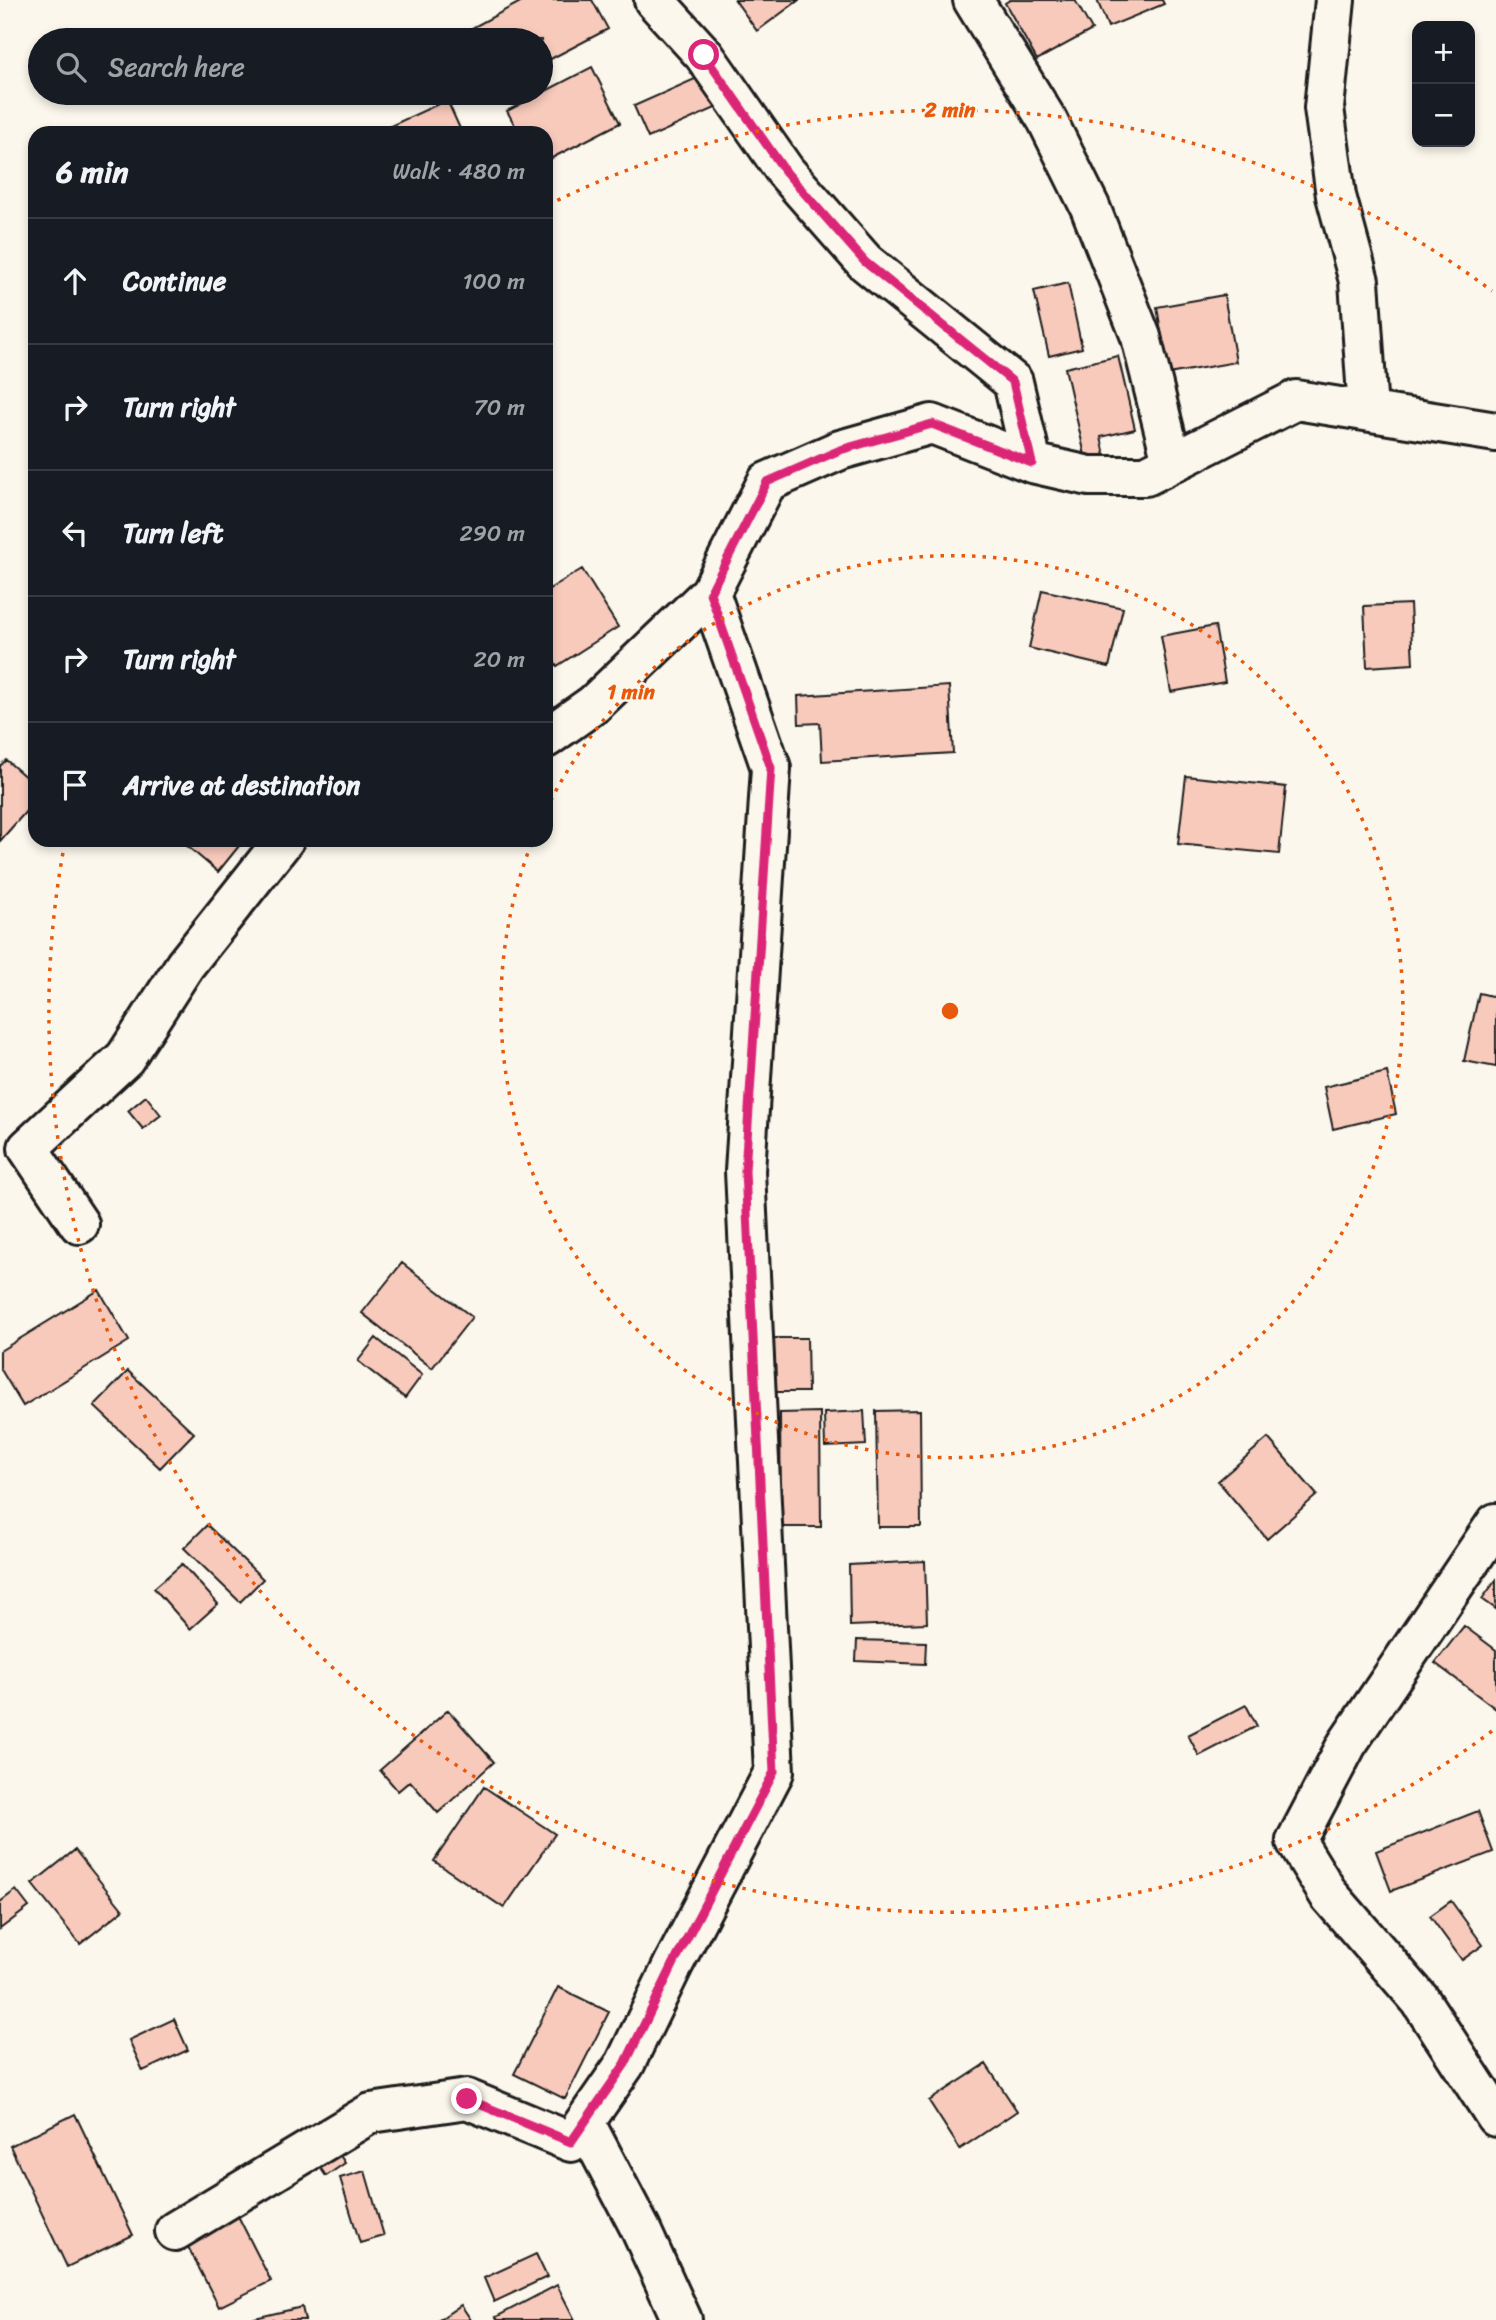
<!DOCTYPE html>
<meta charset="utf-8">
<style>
:root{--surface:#171b24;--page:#242831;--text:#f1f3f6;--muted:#9ea1a6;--line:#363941}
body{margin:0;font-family:Sriracha,sans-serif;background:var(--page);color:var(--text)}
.controls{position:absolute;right:21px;top:21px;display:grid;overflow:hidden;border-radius:14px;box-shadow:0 4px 10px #0003}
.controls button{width:63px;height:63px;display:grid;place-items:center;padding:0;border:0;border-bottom:2px solid var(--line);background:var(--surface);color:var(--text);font:35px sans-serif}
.stop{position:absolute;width:21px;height:21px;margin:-16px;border:5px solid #db2777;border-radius:50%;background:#fff}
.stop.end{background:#db2777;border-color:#fff;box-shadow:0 2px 7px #0008}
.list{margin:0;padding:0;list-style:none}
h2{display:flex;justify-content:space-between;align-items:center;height:91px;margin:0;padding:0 28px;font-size:30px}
h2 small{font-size:23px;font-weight:400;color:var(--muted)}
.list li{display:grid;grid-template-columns:46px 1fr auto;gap:21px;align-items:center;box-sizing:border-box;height:126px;padding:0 28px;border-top:2px solid var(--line)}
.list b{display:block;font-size:26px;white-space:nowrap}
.list em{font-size:23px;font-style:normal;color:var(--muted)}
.icon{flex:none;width:38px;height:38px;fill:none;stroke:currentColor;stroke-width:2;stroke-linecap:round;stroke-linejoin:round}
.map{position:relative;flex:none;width:1496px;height:2320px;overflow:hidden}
.search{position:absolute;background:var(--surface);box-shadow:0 4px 10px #0003;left:28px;top:28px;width:525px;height:77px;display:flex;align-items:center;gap:18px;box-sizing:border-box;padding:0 24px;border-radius:38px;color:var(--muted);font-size:26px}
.panel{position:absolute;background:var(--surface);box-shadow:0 4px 10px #0003;left:28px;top:126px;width:525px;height:721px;border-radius:21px}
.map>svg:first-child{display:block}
.building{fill:#f8cabc;stroke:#1c1c1c;stroke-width:2}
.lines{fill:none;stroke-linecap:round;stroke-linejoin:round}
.street-casing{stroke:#1c1c1c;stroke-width:44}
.street{stroke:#fbf7ec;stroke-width:38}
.route{stroke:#db2777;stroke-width:9}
.ring{fill:none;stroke:#e8590c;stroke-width:3.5;stroke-dasharray:3.5 7}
.centre{fill:#e8590c;stroke:#fbf7ec;stroke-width:3.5}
.ring-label{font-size:21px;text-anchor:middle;font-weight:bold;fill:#e8590c;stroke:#fbf7ec;stroke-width:5;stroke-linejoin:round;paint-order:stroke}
</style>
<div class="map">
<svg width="1496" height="2320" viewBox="0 0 1496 2320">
<rect width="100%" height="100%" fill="#fbf7ec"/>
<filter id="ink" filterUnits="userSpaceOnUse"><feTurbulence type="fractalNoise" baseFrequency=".0143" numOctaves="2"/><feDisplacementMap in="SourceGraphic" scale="14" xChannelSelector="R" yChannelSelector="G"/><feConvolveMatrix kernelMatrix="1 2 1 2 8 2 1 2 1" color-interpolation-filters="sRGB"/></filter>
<g filter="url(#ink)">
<!-- building -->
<path class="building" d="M524,0H592L608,29L541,64V40H464L461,34Z
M735,0H799L757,31Z
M1010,0H1075L1092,30L1037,60L1005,3Z
M1097,0H1162L1164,4L1108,27Z
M592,67L620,123L546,161V133H519L507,111Z
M706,74L720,106L648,138L634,106Z
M447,100L462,133H388L386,128Z
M1068,283L1082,348L1049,356L1034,291Z
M1224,295L1236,362L1168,374L1157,307Z
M1118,356L1135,429L1101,437L1106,460L1087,464L1065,368Z
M582,569L618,627L557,666L546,647V591Z
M1042,590L1123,608L1109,667L1029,648Z
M1410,604L1413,664L1367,667L1364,606Z
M1215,626L1225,682L1171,692L1161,636Z
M949,686L953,753L822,761L820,723L799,724L798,696Z
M6,760L35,785V801L0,841V766Z
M1186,776L1286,787L1279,854L1178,844Z
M180,840H241L243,841L218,872Z
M1479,993L1496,997V1067L1464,1061Z
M1387,1072L1396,1114L1333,1129L1324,1087Z
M146,1096L161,1115L143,1129L128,1111Z
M402,1263L472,1317L432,1368L362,1313Z
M99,1290L129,1341L23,1406L0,1368V1351Z
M376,1338L422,1375L405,1398L358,1361Z
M771,1338H807L808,1392H772Z
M128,1371L194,1433L160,1468L94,1406Z
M920,1410L921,1527H878L876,1411Z
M864,1411L866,1445L825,1447L824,1413Z
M820,1412L821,1527H781L780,1413Z
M1268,1438L1317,1495L1267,1539L1218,1481Z
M207,1525L263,1579L240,1602L184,1548Z
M925,1561L927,1623L850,1626L849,1565Z
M182,1564L218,1604L190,1629L154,1588Z
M1496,1580V1609L1482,1599Z
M1464,1626L1496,1650V1709L1435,1663Z
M857,1640L926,1642L925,1664L856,1661Z
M1246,1705L1257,1726L1199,1756L1188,1735Z
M448,1710L494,1762L438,1813L410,1781L398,1791L380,1770Z
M484,1787L555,1834L504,1908L434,1861Z
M1478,1811L1493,1852L1391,1891L1376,1851Z
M75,1850L123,1910L80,1944L32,1884Z
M16,1890L29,1907L0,1929V1902Z
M1451,1901L1483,1945L1462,1960L1430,1916Z
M558,1987L609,2012L565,2099L514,2074Z
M174,2019L188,2050L143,2071L129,2040Z
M986,2064L1017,2111L960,2149L929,2101Z
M75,2114L133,2235L67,2267L10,2146Z
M334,2146L345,2163L326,2176L315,2160Z
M365,2171L384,2236L360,2243L340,2178Z
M236,2212L271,2281L219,2307L184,2239Z
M536,2254L547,2277L494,2302L484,2278Z
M557,2285L575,2320H498L496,2317Z
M461,2305L471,2320H439Z
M302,2307L305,2320H246Z"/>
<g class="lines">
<defs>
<path id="street" d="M654,0L704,55L785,171L865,262L1013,382L1032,463
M973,0L1047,120L1090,207L1141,337L1172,462
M1335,0L1324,108L1336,196L1359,281L1368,411
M546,738L594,704L710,593L767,482L840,450L932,424L1032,463L1089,476H1146L1296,400L1496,432
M79,1224L28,1148L125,1058L185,965L284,840
M1496,1523L1347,1744L1296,1841L1329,1895L1420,2000L1496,2117
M585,2123L640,2228L682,2320
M175,2231L371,2113L467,2099L571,2142L625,2064L674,1963L774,1772L745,1171L771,768L710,593"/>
</defs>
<!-- street casing -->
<use href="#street" class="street-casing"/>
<!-- street -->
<use href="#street" class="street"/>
</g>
</g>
<g class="lines" filter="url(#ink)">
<!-- route -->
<path class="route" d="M467,2099L571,2142L625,2064L674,1963L774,1772L745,1171L771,768L710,593L767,482L840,450L932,424L1032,463L1013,382L865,262L785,171L704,55"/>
</g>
<!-- distance rings -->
<g class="ring">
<path d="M546 810A451 451 0 1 1 532 842"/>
<path d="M1492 1731A901 901 0 0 1 64 847M548 205A901 901 0 0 1 1492 291"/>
</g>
<circle cx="950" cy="1011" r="10" class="centre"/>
<g class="ring-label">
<text x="950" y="117">2 min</text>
<text x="631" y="699">1 min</text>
</g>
</svg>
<div class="controls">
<button>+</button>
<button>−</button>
</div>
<div class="stop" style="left:704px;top:55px"></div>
<div class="stop end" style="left:467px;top:2099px"></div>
<div class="search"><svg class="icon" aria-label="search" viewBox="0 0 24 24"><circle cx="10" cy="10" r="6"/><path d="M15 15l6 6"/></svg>Search here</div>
<section class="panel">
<h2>6 min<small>Walk · 480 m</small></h2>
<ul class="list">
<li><svg class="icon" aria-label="ahead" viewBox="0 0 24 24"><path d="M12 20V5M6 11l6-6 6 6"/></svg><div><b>Continue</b></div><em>100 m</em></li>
<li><svg class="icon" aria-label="right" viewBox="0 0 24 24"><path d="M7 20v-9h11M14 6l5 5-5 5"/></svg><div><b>Turn right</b></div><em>70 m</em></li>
<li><svg class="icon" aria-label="left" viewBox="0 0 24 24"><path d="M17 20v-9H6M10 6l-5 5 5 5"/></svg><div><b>Turn left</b></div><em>290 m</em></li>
<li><svg class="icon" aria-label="right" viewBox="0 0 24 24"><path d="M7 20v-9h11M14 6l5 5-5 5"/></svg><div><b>Turn right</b></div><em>20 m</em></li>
<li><svg class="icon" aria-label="arrive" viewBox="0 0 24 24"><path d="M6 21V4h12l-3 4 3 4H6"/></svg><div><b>Arrive at destination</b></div></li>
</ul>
</section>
</div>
